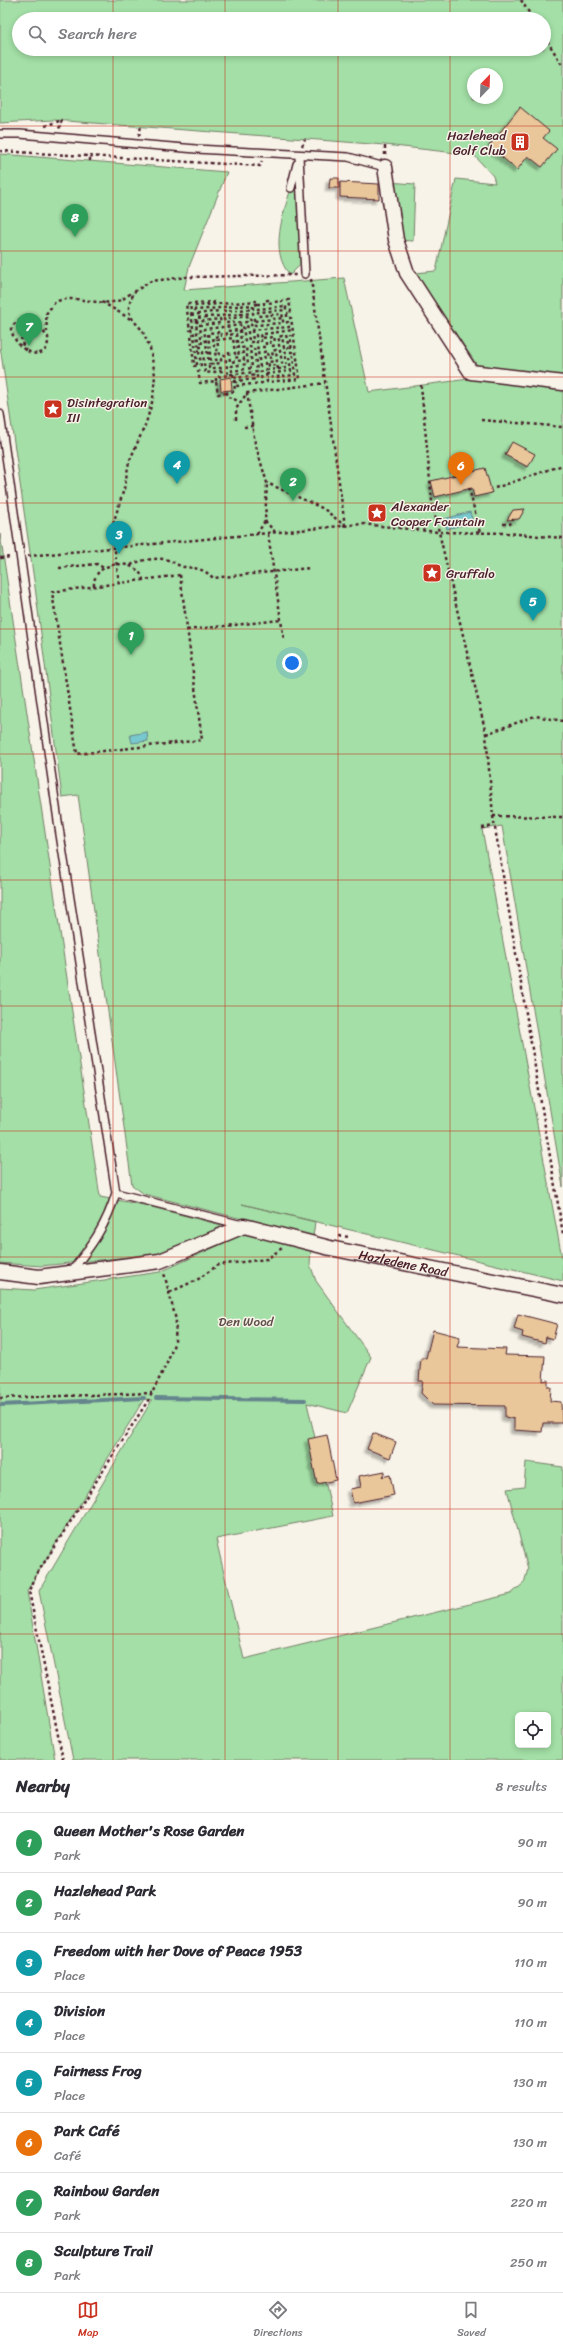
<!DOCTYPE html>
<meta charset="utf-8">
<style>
:root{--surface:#fff;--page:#f2f2f3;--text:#2b2b33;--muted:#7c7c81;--line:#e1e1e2;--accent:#c8321e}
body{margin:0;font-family:Sriracha,sans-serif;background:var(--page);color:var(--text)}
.controls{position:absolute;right:12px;bottom:12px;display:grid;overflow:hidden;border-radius:6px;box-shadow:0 2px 6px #0003}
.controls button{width:36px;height:36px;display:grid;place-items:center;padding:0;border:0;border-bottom:1px solid var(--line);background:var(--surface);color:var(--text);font:20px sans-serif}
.compass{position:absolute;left:467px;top:68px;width:36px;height:36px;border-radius:50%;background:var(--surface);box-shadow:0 2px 6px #0003;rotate:23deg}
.you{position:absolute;left:292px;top:663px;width:14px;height:14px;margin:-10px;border:3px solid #fff;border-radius:50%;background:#1a73e8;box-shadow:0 0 0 6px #1a73e833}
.badge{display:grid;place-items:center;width:26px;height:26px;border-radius:50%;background:var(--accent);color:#fff;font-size:13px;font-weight:700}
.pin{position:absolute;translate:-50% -33px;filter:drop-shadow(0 1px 2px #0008)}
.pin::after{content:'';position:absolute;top:21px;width:14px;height:12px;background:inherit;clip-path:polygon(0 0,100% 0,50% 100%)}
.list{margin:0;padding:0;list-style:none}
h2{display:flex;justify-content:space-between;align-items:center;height:52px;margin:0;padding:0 16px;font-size:17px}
h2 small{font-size:13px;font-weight:400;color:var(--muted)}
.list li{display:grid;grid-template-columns:26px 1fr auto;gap:12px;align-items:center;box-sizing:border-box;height:60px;padding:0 16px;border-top:1px solid var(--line)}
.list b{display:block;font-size:15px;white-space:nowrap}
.list p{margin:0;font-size:13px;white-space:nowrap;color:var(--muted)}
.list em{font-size:13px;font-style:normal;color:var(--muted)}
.icon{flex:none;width:22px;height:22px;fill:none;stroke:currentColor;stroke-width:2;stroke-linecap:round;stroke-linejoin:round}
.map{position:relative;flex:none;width:563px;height:1760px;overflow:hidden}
.search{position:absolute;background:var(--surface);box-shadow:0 2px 6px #0003;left:12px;right:12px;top:12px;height:44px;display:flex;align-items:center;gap:10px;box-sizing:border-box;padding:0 14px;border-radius:22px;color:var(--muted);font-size:15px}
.sheet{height:532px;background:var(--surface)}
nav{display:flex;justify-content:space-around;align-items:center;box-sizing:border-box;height:56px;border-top:1px solid var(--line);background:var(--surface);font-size:11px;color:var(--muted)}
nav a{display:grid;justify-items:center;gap:2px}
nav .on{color:var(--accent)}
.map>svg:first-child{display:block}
.green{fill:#a3dfa6;stroke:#767f68;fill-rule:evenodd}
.water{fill:#77c9cf;stroke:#65858d}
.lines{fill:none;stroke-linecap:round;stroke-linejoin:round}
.stream{stroke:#65858d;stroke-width:4}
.building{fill:#eac79b;stroke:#4a1f2b;filter:url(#shadow)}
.lane-casing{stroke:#4a1f2b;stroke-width:10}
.street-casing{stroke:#4a1f2b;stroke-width:17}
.path{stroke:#4a1f2b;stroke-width:2.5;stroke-dasharray:3 3;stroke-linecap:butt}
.lane{stroke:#f7f3e8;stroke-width:7}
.street{stroke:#f7f3e8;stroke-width:14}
.grid{fill:none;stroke:#c8321e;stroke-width:1;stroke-opacity:0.55}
.labels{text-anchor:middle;stroke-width:3;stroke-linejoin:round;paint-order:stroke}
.poi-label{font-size:13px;fill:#4a1f2b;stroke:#f7f3e8;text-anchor:start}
.street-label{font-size:13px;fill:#4a1f2b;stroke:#f7f3e8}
.park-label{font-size:13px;fill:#604f4a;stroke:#f7f3e8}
</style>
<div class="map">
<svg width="563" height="1760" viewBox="0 0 563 1760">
<defs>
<filter id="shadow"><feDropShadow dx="-3.5" dy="3.5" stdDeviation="1" flood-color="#0004"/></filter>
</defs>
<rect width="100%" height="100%" fill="#f7f3e8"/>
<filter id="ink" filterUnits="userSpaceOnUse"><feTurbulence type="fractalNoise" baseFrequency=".025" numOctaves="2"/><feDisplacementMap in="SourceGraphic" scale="8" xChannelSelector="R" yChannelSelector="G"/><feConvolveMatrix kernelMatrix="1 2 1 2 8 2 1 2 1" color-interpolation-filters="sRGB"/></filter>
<g filter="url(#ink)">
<!-- green -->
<path class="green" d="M0,0H563V1187L502,826L482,829L563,1263V1281L242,1204L315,1222L313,1237L144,1194L132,1185L78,795L62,797L35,587L0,346V154L227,172L189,267L184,290L344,278L369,392L469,379L477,365L415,273L436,271L456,179L495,183L493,176L474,155L385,145L53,120L0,123ZM19,19H544V49H19ZM473,74H497V98H473Z
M388,182L415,184L413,241L396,240Z
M291,188L298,189L303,262L290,275C269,251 283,215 291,188Z
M0,534L100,1197L144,1205L229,1227L157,1254L41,1266L0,1263Z
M246,1233L311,1249L310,1264L316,1281L371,1357L347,1413L307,1403L333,1516L216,1539L244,1659L511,1594L524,1583L528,1569L507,1489L524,1487L526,1462L563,1467V1760H73L39,1591L152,1400L144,1399L27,1591L55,1760H0V1288L34,1290L160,1272ZM518,1715H548V1745H518Z"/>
<!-- water -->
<path class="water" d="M470,512L473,522L447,529L444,519Z
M147,732L148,741L132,743L130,735Z"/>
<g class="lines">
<!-- stream -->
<path class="stream" d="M156,1398L305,1400
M0,1405L144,1398"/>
</g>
<!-- building -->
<path class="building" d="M520,107L549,131L543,138L557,149L542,167L528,156L517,170L489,146Z
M330,178H339V188H329Z
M340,182L379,184V199L340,197Z
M231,377L232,390L221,391L220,379Z
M512,442L535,454L528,467L505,455Z
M485,468L492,493L474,497L472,488L435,497L431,481Z
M525,509L519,519L507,520L513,510Z
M518,1314L557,1324L553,1339L546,1337L545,1343L522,1337L523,1332L514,1329Z
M433,1330L460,1337L457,1347L506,1349L505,1355L545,1356L543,1381L548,1380V1387H551L550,1401L561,1402L562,1423H543L542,1432L514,1430V1419L505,1417V1406L433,1405L421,1393L423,1381H419L421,1358H426Z
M373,1433L396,1442L390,1458L367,1449Z
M327,1435L336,1480L317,1484L308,1439Z
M385,1471L382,1477L390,1475L394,1495L353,1503L350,1489L361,1487L359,1476Z"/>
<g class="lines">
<defs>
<path id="lane" d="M0,134H20L196,149L348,157L385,167
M299,156L305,274
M291,188L297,164
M0,414L59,828L116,1193L242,1225
M71,1272C92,1245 106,1226 116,1193"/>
<g id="street">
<path d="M385,167L396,240L407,273L471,372L563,383"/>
<path id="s1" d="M0,1272L39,1277L160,1261L244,1226L330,1248L563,1295"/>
</g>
</defs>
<!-- lane casing -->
<use href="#lane" class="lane-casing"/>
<!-- street casing -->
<use href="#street" class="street-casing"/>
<!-- path -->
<path class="path" d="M521,0L533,19
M544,36L563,66
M45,126L62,120L59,129
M139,136L141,126
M302,146L305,139
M0,151L260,166L262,161
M385,155V145
M90,161V156
M311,279L345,526
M102,302L132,320
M194,303L217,302
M257,304H264V301L268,300V303L289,300L291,313H287
M223,307L253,305
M223,311L253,309V305L257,304L258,309L286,306V310L258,312V316L282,314L283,318
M191,315L219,311V308L195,310L194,306L257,301
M196,322V318L253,313L255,325L283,323V318L254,321
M193,328L190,304H186L190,330H193L194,334
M252,330L253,342H249L247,322L225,323L224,319L250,316L252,330L289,327L288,322L283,323
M47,332L46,314L55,302C76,293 96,307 117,301C123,300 128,295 133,292
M264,334L293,330
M286,335L289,348
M261,342V338L274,337L275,341L279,340L278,337L282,336L284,348H288
M199,347H202L200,325L221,323L220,319L196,322L199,352
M262,347H266V342H270L271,346L279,345L283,368
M26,351L21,341C23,330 30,326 41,329L48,337C50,365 16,354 11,329C17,316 33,316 41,329
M229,352L230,362L244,360L242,348L246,347L248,364L231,366L232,371L252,368L250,347H254L257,372L235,374L236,378L257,375V379L236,381V386L262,383L256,335H260L261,338
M211,364H209L204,329L243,325L245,342L241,343L240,330L226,331L227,335L236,334L239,357L234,358
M197,365L194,334H191L194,366L201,365L199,352H203L205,373L222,371V368H209V364
M278,369L287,368L285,352H292L290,335
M198,370L200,383L216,381L218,394L227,393
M266,370L278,369L277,365L269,366L268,362L277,361L276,350L272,351L273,357L268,358L267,351L264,352L267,382L300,379L291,318H287V314
M233,374L228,375L225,355H220L219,350H215L216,360L221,359V363L211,364L208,333L221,332V336L213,337L214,346H218L217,340L233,338L235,354L233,355
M233,374L235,391L227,393V396L240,402
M266,374L291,371L289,357L293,356L295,375L267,378
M216,381V377L228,375
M421,385L432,502L486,734L493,816L563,1234
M247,393L255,443L267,483L324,509L345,526
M236,420V409L247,393L325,383
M481,420L563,427
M244,427L253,426
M469,488L480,533
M495,488L563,465
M265,521L276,533
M503,524H510L513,519
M257,534L265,521L267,483
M268,534L284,640
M28,556L362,524L438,532L506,533L563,538
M0,558L11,557
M131,565C140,560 157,557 168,560C173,561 179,567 185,567C195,568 205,569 213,578L310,568
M59,568L97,564L104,568
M180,575L202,740L77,754L52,592Z
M119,583L112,527L124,489L129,462L146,423L153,399L155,375L150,348L142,330L133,320L129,312V305L134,292L151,281L187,277L296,275
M94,586C92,561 136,556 143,579
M187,630L281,620
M486,734L535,716L563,721
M493,816L563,817
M482,828L494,826
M339,1236L351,1237
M170,1292L197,1280L218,1265L267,1259L282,1248
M0,1398L152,1393
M63,1760L29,1591L33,1580L149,1399L168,1361L175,1341L176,1320L164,1273"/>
<!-- lane -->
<use href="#lane" class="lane"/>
<!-- street -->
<use href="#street" class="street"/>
</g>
</g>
<!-- grid -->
<path class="grid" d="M113,0V19M225,0V19M338,0V19M450,0V19M113,49V1760M225,49V1760M338,49V1760M450,49V1760M0,126H563M0,251H563M0,377H563M0,503H563M0,629H563M0,754H563M0,880H563M0,1006H563M0,1131H563M0,1257H563M0,1383H563M0,1509H563M0,1634H563"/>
<!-- icons -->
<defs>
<symbol id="building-square" viewBox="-11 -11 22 22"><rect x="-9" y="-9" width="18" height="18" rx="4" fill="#c8321e" stroke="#f7f3e8"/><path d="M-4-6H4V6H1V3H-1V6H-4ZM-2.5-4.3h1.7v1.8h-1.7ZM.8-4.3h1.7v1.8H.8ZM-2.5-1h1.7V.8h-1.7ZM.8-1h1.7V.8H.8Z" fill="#fff"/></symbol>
<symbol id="sight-square" viewBox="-11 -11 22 22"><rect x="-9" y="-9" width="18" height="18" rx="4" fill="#c8321e" stroke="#f7f3e8"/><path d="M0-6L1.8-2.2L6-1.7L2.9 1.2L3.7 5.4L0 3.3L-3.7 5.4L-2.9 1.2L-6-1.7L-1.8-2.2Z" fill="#fff"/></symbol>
</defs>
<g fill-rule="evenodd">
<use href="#building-square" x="509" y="131" width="22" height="22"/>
<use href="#sight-square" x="42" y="398" width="22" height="22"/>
<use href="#sight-square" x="366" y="502" width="22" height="22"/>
<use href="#sight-square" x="421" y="562" width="22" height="22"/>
</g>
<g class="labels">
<!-- poi labels -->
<g class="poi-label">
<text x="506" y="140" text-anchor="end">Hazlehead<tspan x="506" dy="15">Golf Club</tspan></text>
<text x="67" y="407">Disintegration<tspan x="67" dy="15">III</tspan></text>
<text x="391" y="511">Alexander<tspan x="391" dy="15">Cooper Fountain</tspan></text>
<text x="446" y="578">Gruffalo</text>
</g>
<!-- street labels -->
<g class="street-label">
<text dy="5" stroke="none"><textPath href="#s1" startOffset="416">Hazledene Road</textPath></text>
</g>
<!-- park labels -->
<g class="park-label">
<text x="246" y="1326">Den Wood</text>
</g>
</g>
</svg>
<div class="controls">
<button><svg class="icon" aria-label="locate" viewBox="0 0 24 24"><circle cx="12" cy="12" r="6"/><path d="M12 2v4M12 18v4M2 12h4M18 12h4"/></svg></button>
</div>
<svg class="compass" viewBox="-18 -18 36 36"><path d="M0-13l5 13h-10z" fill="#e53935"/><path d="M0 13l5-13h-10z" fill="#7c7c81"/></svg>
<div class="you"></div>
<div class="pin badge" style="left:131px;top:655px;background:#2e9e5b">1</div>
<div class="pin badge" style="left:293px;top:501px;background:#2e9e5b">2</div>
<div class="pin badge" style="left:119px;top:554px;background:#0f9aa8">3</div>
<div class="pin badge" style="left:177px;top:484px;background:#0f9aa8">4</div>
<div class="pin badge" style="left:533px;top:621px;background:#0f9aa8">5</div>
<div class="pin badge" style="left:461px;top:485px;background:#e8710a">6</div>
<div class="pin badge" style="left:29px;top:346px;background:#2e9e5b">7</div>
<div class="pin badge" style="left:75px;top:237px;background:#2e9e5b">8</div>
<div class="search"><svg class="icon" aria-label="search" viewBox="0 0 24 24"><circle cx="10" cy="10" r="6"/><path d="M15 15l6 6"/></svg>Search here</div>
</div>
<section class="sheet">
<h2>Nearby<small>8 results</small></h2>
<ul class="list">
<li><span class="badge" style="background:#2e9e5b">1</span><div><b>Queen Mother's Rose Garden</b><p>Park</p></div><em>90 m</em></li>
<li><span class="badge" style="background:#2e9e5b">2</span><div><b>Hazlehead Park</b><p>Park</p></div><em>90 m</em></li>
<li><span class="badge" style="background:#0f9aa8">3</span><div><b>Freedom with her Dove of Peace 1953</b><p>Place</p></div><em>110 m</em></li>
<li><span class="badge" style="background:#0f9aa8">4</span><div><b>Division</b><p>Place</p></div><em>110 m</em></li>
<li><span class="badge" style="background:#0f9aa8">5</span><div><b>Fairness Frog</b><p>Place</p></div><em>130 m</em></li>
<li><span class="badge" style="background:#e8710a">6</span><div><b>Park Café</b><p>Café</p></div><em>130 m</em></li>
<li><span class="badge" style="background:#2e9e5b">7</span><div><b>Rainbow Garden</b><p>Park</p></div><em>220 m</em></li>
<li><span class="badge" style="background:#2e9e5b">8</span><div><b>Sculpture Trail</b><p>Park</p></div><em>250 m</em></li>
</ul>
</section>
<nav>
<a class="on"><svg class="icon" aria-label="map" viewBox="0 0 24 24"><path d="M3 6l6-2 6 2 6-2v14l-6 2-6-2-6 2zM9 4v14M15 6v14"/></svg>Map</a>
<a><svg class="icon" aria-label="directions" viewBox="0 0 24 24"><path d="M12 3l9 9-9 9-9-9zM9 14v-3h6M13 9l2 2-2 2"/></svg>Directions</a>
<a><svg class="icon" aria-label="saved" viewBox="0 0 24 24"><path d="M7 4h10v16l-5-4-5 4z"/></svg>Saved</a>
</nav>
